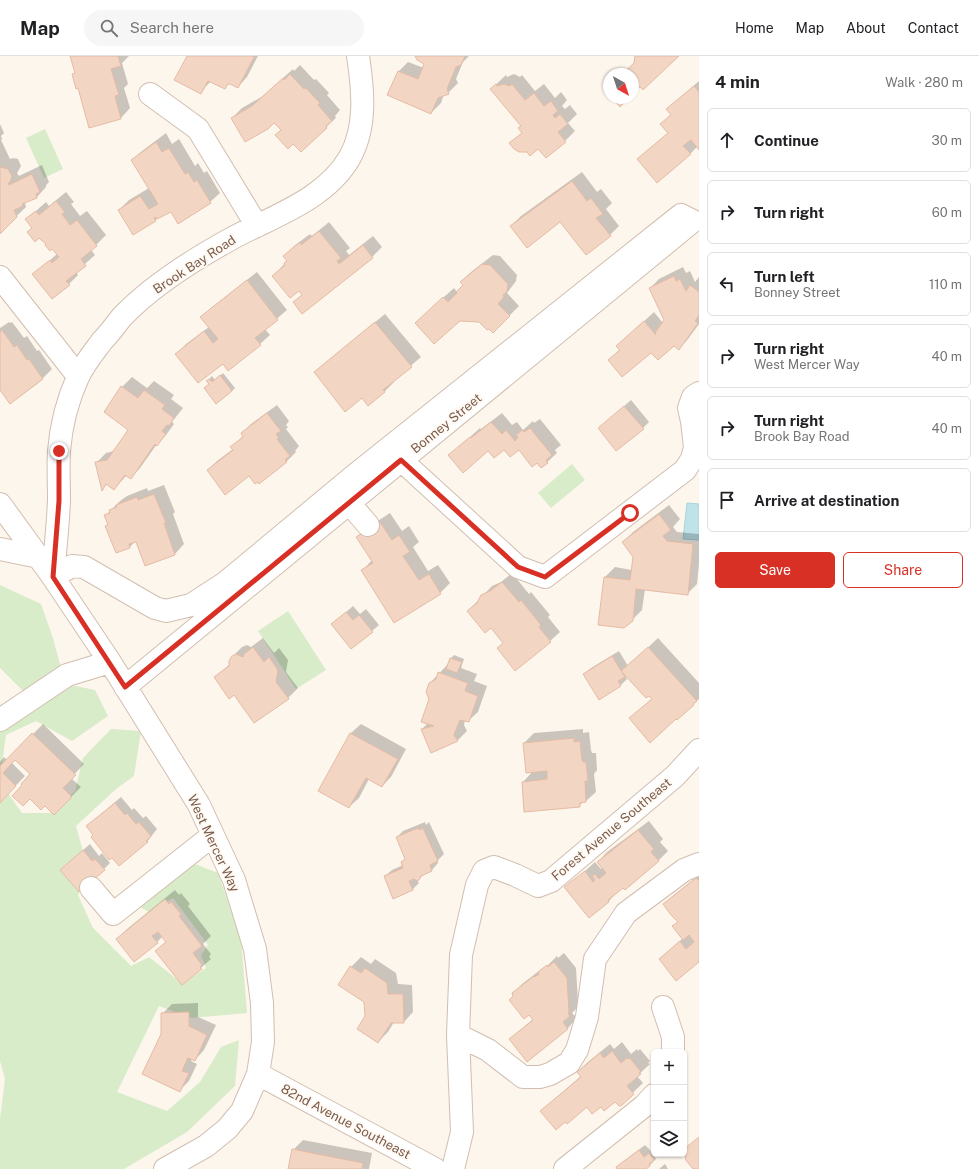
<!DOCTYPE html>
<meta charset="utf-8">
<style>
:root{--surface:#fff;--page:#f6f6f6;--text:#202124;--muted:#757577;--line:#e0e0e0;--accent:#d93025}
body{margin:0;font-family:"Public Sans",sans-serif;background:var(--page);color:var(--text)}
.controls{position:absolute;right:12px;bottom:12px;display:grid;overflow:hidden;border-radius:6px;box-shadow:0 1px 3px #0004}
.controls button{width:36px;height:36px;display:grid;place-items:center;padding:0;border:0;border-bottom:1px solid var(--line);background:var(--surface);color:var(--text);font:20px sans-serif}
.compass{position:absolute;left:603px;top:12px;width:36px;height:36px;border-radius:50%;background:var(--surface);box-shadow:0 1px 3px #0004;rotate:141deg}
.stop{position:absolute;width:12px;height:12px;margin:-9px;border:3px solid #d93025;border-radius:50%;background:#fff}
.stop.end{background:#d93025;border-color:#fff;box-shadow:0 1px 4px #0008}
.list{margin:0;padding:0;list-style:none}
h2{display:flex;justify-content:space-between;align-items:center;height:52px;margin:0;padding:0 16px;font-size:17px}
h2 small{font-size:13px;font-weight:400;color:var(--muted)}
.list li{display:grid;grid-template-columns:26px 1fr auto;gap:12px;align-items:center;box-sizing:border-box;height:64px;margin:0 8px 8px;padding:0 8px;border:1px solid var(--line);border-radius:6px}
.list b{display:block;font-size:15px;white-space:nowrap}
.list p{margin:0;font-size:13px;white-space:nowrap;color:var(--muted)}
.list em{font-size:13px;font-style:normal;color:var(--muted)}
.actions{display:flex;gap:8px;padding:12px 16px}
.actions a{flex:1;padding:9px 0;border:1px solid var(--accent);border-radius:6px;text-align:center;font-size:14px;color:var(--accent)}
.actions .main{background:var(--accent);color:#fff}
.icon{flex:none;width:22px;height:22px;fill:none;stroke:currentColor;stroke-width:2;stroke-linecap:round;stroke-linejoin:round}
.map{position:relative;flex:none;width:699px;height:1113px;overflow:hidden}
header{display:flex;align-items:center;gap:24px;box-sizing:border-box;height:56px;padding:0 20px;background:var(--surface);border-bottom:1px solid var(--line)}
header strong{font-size:19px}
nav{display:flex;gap:22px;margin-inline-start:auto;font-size:14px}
.search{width:280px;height:36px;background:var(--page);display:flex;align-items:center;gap:10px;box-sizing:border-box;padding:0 14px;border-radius:22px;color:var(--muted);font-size:15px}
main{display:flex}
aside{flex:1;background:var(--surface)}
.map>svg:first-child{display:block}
.green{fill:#d8ecc9}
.water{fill:#bfe3e8;stroke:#a5d3da}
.shadow{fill:#0003}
.building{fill:#f3d5c3;stroke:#e6bba3}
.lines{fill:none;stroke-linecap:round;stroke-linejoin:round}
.minor-casing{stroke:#d1beb0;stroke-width:24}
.minor{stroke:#fff;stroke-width:22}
.route{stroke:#d93025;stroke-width:5}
.labels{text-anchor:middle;stroke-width:4;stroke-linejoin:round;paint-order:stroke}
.street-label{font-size:13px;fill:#7a5c4d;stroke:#fffaf3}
</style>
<header>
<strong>Map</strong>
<div class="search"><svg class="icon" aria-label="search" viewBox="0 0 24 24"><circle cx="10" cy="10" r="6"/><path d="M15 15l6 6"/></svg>Search here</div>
<nav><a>Home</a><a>Map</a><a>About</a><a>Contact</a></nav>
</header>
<main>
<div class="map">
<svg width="699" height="1113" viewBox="0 0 699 1113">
<rect width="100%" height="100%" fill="#fdf6ec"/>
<!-- green -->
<path class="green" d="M45,73L63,113L44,122L26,82Z
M572,408L585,424L551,452L538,437Z
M0,529L41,548L53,582L61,612L23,635L0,612Z
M288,555L326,614L296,633L258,575Z
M66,628L95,634L108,660L72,685L36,665L6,679L0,723V674Z
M111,673L141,675L134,720L116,733L76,770L89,817L78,839L93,872L131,910L149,901L183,928L206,912L201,899L208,889L173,842L149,856L138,850L160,832L195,808L218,817L241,883L247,957L191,962L159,950L117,1036L167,1055L200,1026L221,991L239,984L235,1030L187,1076L124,1113H0V1063L5,1023L0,1005V726L22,757H50L75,735L83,702Z"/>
<!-- water -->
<path class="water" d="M687,447L699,448V484L683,483Z"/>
<!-- shadow -->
<path class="shadow" d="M71,0H129L122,7L128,28L124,32L130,52L121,62L79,31L73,19L75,16Z
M188,0H258L247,21L238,31L230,26L225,32L211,25L200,37Z
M416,0H469L463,6L456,23L458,27L448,37L444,38L441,47L431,57L389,38L399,15L408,6L424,12L426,7Z
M636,0H678L633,37V18H623L635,7Z
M300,9L314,24L316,23L329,37L327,39L340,54L335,60L336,62L301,94L274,65L232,62L242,52L263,40L293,13L294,15Z
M514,18L520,21L522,19L535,35L544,28L555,42L561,36L567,44L562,50L565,53L570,49L577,58L568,67L575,75L565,85L527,95L511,87L523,76L522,69L491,33L506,19L507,21Z
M699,25V92L698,90L690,98L638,103L669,76L662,68L671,58L667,53Z
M609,31V37L606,34Z
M0,68L4,77L1,80L2,83L1,84L10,103L13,102L18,103L21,110L17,117L19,120L42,109L49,126L46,129V131L37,141L25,147L26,151L0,176Z
M166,77L172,88L179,83L195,110L198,107L204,117L207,115L220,137L210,146L171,155L159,160L155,165L119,154L129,144L149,132L132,104L142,95Z
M582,116L597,136L601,133L612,147L606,153L619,170L610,179L560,165L511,170L521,160Z
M66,136L74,146L71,148L80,160L87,155L106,179L91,194L95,199L76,216L78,219L69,228L34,218L57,198L48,188L27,163L46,146L49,150Z
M329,166L350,192L346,195L349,199L373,180L382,191L372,201L302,257L294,246L303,238L299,233L273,220L288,204L285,200L294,190L310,178L312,180Z
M493,199L500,200L517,219L516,225L507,237L519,250L493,276L480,265L426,257L454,232L457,236L464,229L461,226L471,216Z
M683,211L686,217L690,215L695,226L699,221V268L688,283L679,293L674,289L651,296L609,304L620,293L617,290L654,256L663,267L665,264L650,232L659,223Z
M257,216L287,254L265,273L270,279L260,288L177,298L186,288L209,271L202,261L211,252Z
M385,258L421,301L393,325L394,326L384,336L362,341L315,317L325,307Z
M9,266L10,267L12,266L24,282L27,280L37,295L39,294L52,313L37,328L10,347L0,332V272Z
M223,317L235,332L232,335L210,328L207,325L212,320L215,324Z
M132,321L147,332L154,325L174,339L171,343L183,352L172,366L174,368L166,379L157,388L140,412L131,422L127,419L114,433L107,428L102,433L96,407L106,397L114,395L129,374L122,331Z
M631,344L649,366L643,372H599Z
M277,349L289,365L286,369L288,371L286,373L299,390L295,395L296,396L286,406L249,419L208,414L217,405L233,393L232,391L244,379L242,377L251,368Z
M502,357L512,369L517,366L523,374L533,365L534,367L540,363L561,389L555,394L557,397L542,411L537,406L519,393H488L450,399L480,372L481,373Z
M164,429L175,456L173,458L184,488L175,498L136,484L130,491L106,470L108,468L105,460L120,445L127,440L147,432L148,435Z
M669,449L680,463L673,471L677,476L699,478V508L697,528L687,538L645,533L642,554L632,564L599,568L605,521L615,511L632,514L634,501L623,486L633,476Z
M390,457L402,475L409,470L419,486L413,491L428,515L438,509L450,527L440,537L395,566L362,515L372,504L357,481L367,472Z
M512,517L529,538L531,536L550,559L548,561L560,576L550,585L504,587L491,571L468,555L492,530L501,526Z
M353,550L360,558L366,553L379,569L372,575L332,568Z
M263,582L274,597L279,592L288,604L286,616L298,632L288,642L235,637L215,621L230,608L232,601L242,591L247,589L251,591Z
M658,582L699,627V643L677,663L640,653L653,642L625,618H624L627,623L621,629L584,618L591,612L619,595L628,610Z
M454,599L464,603L461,612L477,618L474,625L487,630L478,656L468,665L465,664L464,669L467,675L457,685L422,673L428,667L430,627L449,607L451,602Z
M43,668L84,708L71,722L81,731L54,758L45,749L31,718L15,703L12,707L25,720L0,746V706L4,701L7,704Z
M361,668L406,693L391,721L382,730L369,723L359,742L349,751L319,734L351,677Z
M583,673V677L589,676L591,694L592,697H596L597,714L594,718L596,736L586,745L583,746L579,750L523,726L533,715L524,687L534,677Z
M121,741L132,754L134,752L143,762L146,760L157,773L147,786L94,779V764Z
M649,765L663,783L660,786L668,795L658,805L623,830L609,845L590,860L566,832L595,806L601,813L602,812L598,806L607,796Z
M425,766L426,769L429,766L444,798L437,805L438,807L432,814L426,817L417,824L419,827L412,834L385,820L392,814L403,809L406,803L397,781L403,775Z
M90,788L99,800L102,797L110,807L104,813L68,807Z
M699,819V905L660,903L683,882L674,870L679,865L665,848L674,839Z
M175,834L179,839L181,837L190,848L188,850L211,880L203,888L211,898L209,901L211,903L201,912L182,928L156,895L167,885L163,880L157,886L118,883L127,873Z
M564,897L576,912L578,946L577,947L579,950L572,957L577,962L568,972L527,1004L510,983L533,963L513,938L522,928L544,911L545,912L557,900L558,902Z
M361,901L371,908L375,903L396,917L398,928L412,929L413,956L404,966H394L388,976L378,986L366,961L365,946L339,929L351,911Z
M198,947V961L216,969L204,994L195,1004L192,1003L191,1005L197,1008L189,1025L179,1035L162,978V958L172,948Z
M622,986L631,998L637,993L638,995L640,993L650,1005L648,1007L650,1008L637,1020L643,1027L620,1049L615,1044L601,1049L587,1050L541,1055L581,1020L578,1016L588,1006L610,988L614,993Z
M303,1084L372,1097L369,1113H290L293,1094Z
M645,1089L651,1095L654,1093V1098H658L655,1101L656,1103L650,1109L645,1113H618L617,1111L624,1105Z
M665,1108L668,1113H659Z"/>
<!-- building -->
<path class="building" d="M70,0H118L121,10L111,13L119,39L115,40L121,63L89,72L78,32L76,33L72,18L75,17Z
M187,0H252L254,1L238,32L230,28H228L225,33L208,25L201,38L174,24Z
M415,0H465L461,9L456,11L447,33L449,38L438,42L431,58L387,39L398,15L418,23L424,8L417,4Z
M635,0H679L643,34L635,26L633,28V18H622L634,7Z
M290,18L304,33L306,32L320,47L318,49L332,65L326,70L327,72L301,96L293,88L288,93L275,79L281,74L274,67L268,73L245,86L231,62L252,50L283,22L284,24Z
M496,28L497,30L504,28L510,30L512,28L525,44L534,37L544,50L551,45L558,55L553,59L555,62L560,58L568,68L558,76L566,86L546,102L538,93L530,100L527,96H519L514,93L509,87L522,77L518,72L521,70L490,33Z
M694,30L699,36V94L691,84L683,90L691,98L657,127L637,103L668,77L660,68L671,59L666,53Z
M612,42H629L620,51Z
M156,86L162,96L169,92L185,118L188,116L194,126L197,124L211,147L178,168L171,156L157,163L156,161L154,162L156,165L133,179L118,154L140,140L149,153L158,148L131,104Z
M0,111L8,113L12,120L10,126L8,127L9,129L32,118L40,136L36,138L37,142L22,148L23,150L14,154L17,161L0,178Z
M572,125L587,145L591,142L603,158L596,162L611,180L586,199L560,166L527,192L510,170Z
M56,145L65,156L62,158L70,169L77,164L97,190L81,203L86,210L66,225L70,229L52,243L32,218L50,204L52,207L59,201L52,193L50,195L45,189L46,188L39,182L35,186L27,176L32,172L25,163L36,155L39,159Z
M319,175L341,202L337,205L339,208L363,189L373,202L302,258L293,246L302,239L299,235L290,242L272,220L285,209L284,207L287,205L283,200L300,186L301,189Z
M482,208L490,209L508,228L507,236L503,239L504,241L498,248L510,260L493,277L489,273L487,274L479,266L460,265L434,288L415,267L443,241L448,246L457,237L456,236L463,229L460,226Z
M674,220L676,225L680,223L686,235L690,229L699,236V259L695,265L698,267L679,294L674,290L658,304L651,297L622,321L608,304L620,294L616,290L644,265L656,279L655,277L664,264L649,232Z
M247,224L278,264L255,282L261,289L228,315L223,308L198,327L175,298L204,275L213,287L218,283L200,261Z
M375,266L412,311L383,334L385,336L368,350L362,342L345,356L314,316Z
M2,274L14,291L17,289L27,304L29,303L43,323L10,348L0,334V276Z
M220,319L232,335L216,348L204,332L209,328L206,325L209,323L212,326Z
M121,330L138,342L144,334L165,349L162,353L174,362L169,370L167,369L162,375L166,378L157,390L155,388L131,423L125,419L114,434L106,428L102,435L95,406L107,404L128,374L104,356Z
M624,350L644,373L616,395L598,372Z
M267,357L281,375L276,378L279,382L277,383L290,400L285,404L287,406L259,428L258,426L255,428L249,420L225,439L207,414L233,394L230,391L243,381L241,377Z
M491,366L502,378L506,374L515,385L518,381L516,379L522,374L524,376L530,372L552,399L546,404L548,407L541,412L537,407L532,411L519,394L510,401L504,394L494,402L488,395L463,417L448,399L470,381L471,382Z
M154,438L166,467H164L175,499L145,510L136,486L129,488L130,492L116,497L105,470L108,469L104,459L110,457L109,454L117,451L116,449L137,441L138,444Z
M659,458L671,474L663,480L667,485L693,488L688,539L636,533L633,565L624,572L598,569L604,521L630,524L633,501L622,486Z
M380,466L392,484L399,479L410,496L403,500L419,524L429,518L441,538L394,567L361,514L373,507L356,481Z
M502,526L519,546L521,544L541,569L539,571L551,586L515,615L497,592L503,587L491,572L485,577L467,555L477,547L481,539L490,535Z
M346,556L353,564L359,559L373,576L351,593L331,568Z
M253,591L264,606L269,601L278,614L276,626L289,643L254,667L234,639L229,643L214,621L229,610V605L232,600L236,598L243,601L244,600L243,599Z
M648,591L697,645L693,648L694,649L677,664L676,663L650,687L629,662L652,643L649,640L646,642L621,615Z
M612,600L625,621L618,625L621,630L599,644L583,618Z
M450,602L462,606L457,617L446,613Z
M438,616L468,627L465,635L478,640L469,666L460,664L454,679L458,685L431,697L421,673L434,670L421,666L429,643L426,636L429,627L436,623Z
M32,677L76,719L63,732L72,741L54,759L45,750L41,754L30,743L23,750L12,740L22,729L21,728L30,718L15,704L3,717L16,730L0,747V710Z
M350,677L398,703L382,731L366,722L349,752L318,735Z
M574,682V686L580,685L582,704L583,706H586L588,725H585L586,746L580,747V751L524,756L522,726L547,723V715L526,717L523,687Z
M115,747L125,759L127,757L136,768L139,766L151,780L146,785L148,786L119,810L112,802L109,804L91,781L93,779L86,770Z
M418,772L419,774L423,772L438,805L430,809L432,815L421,820L419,824L417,825L414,823L409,825L413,834L393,843L384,820L403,812L401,806L405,803L396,781Z
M638,774L654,793L651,796L659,805L625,834L623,832L608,844L609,846L589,862L564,831L585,815L593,826L595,824L592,820L595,818L599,823L606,817L597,806Z
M83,794L92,805L95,803L105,814L79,836L60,814Z
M696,822L699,825V906L676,925L659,903L680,885L686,893L694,886L689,879L683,884L672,870L678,866L671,859L663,848Z
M165,843L169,848L171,846L181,858L179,860L202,890L193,897L202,909L200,911L202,913L182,929L155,895L166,886L158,876L152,880L158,887L134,906L116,883Z
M554,906L567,922L569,956L568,957L570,960L563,966L568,973L527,1006L509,983L533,964L529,959L524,963L509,944L513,940L512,937L534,920L535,921L539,918L538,916L547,909L548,911Z
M350,910L361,917L365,912L387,927L388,938H403L404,967H391L378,987L357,973L365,960L364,946L338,929Z
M189,956V970L207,979L195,1005L188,1002L182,1015L189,1017L180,1036L142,1018L161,978V957Z
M612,995L621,1007L627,1002L628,1003L630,1002L641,1016L639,1017L641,1018L627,1030L634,1038L632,1040L621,1050H619L615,1046L604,1055L601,1051L592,1058L587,1051L567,1068L565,1066L556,1074L540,1055L581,1021L577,1016L600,997L604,1002Z
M699,1081V1113H693L685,1103L686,1102L683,1098L684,1093Z
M292,1093L363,1107L362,1113H288Z
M639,1094L644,1101L649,1097L654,1104L649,1108L650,1110L646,1113H617L616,1111Z"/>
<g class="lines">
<defs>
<path id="minor" d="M150,38L198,73L257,170
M0,221L78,320
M401,404L518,511L545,521L685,414L692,403L695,391L692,365L689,352L693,341L699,337
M349,447L368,469
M0,448L53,521L110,606L199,749L234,824L255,893L262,947L263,986L258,1018L242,1055L227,1073L206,1090L165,1113
M0,493L39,501
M53,521L72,510L84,511L155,552L166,555L191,549L225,527L355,419L681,159L693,165L125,631
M53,521C55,495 58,470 59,444C59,428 58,411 59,395C61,370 68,343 78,321C84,308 94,296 102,285C109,278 115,270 121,262C151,230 191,205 229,184C270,161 325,145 350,101C367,70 363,33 358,0
M0,664L67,619L110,606
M91,832L113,858L213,779
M663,951L673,981V996
M458,979L488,994L523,1021H540L550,1018L569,1007L577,994L587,961L595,903L626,857L684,814L699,808
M258,1018L435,1113
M453,1113L462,1076L458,979L461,899L477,829L484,815L494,811L515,819L538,830L551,825L675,720L699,694
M565,1113L644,1050L654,1039"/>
</defs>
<!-- minor casing -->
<use href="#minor" class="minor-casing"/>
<!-- minor -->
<use href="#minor" class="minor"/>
</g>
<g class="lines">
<!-- route -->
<path class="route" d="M59,395V445L53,521L125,631L401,404L518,511L545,521L630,457"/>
</g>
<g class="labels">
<!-- street labels -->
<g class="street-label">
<text transform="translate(194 208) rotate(-33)" y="5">Brook Bay Road</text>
<text transform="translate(446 367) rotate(-39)" y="5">Bonney Street</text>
<text transform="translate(611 773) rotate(-40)" y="5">Forest Avenue Southeast</text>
<text transform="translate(214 787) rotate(65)" y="5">West Mercer Way</text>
<text transform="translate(346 1065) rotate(28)" y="5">82nd Avenue Southeast</text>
</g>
</g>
</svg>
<div class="controls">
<button>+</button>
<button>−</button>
<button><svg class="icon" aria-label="layers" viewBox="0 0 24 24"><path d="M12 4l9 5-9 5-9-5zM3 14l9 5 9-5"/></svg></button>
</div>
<svg class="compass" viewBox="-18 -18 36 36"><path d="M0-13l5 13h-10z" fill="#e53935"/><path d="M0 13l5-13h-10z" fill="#757577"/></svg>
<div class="stop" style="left:630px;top:457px"></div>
<div class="stop end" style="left:59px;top:395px"></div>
</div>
<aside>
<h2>4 min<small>Walk · 280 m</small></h2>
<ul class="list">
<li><svg class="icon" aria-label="ahead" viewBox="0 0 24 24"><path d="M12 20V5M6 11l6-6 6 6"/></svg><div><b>Continue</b></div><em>30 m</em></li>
<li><svg class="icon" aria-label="right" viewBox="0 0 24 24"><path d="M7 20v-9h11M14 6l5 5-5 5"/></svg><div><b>Turn right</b></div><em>60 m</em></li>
<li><svg class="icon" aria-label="left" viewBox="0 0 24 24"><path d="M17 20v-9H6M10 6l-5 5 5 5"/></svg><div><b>Turn left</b><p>Bonney Street</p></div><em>110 m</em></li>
<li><svg class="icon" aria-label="right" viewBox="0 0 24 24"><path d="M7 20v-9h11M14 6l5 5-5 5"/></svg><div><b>Turn right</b><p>West Mercer Way</p></div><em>40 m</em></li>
<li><svg class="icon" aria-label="right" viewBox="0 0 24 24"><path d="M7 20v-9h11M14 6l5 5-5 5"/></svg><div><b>Turn right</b><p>Brook Bay Road</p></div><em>40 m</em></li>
<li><svg class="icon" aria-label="arrive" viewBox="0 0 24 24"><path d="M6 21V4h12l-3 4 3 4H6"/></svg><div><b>Arrive at destination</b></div></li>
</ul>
<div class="actions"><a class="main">Save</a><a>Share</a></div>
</aside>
</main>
